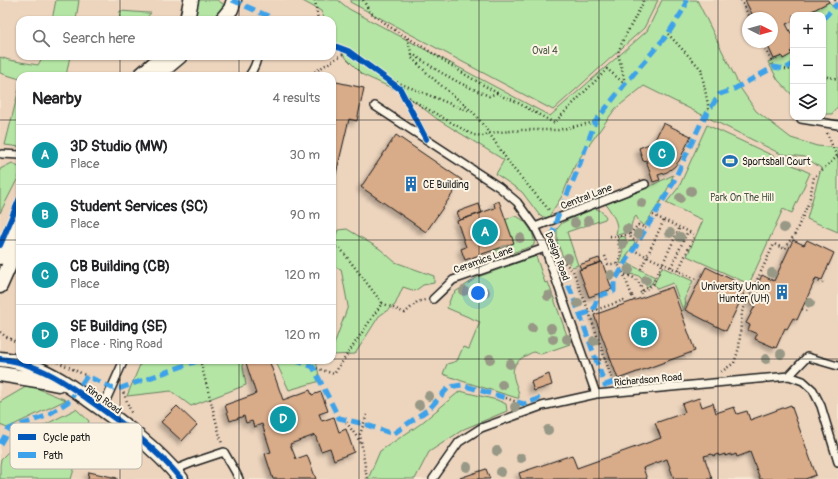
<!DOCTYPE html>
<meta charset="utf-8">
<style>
:root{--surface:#fff;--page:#f6f6f6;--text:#202124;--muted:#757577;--line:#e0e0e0;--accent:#1f6fb2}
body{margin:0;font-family:Pangolin,sans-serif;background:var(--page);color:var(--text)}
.controls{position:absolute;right:12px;top:12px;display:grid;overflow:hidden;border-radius:8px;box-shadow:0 1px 3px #0004}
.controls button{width:36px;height:36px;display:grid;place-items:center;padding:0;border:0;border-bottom:1px solid var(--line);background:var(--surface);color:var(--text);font:20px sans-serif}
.compass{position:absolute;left:742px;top:12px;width:36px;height:36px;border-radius:50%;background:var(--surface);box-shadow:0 1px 3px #0004;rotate:95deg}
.you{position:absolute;left:478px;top:293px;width:14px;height:14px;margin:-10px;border:3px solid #fff;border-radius:50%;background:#1a73e8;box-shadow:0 0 0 6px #1a73e833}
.badge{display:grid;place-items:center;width:26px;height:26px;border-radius:50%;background:var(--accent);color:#fff;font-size:13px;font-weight:700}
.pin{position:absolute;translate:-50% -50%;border:2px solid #fff;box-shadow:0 1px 4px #0006}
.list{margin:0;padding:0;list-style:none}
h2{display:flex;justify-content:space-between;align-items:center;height:52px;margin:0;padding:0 16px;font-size:17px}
h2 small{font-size:13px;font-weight:400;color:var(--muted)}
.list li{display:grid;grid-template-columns:26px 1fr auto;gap:12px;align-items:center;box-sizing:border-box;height:60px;padding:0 16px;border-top:1px solid var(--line)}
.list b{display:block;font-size:15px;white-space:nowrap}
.list p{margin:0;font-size:13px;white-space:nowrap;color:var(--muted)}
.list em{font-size:13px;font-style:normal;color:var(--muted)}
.icon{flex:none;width:22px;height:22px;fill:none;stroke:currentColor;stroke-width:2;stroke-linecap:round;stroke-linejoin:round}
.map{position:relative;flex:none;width:838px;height:479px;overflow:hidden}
.search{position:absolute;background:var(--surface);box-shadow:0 1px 3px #0004;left:16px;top:16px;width:320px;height:44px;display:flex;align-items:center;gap:10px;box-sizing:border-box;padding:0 14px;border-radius:12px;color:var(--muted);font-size:15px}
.panel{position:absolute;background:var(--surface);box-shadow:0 1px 3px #0004;left:16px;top:72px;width:320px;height:292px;border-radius:12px}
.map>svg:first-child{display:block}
.built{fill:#ecd4bd;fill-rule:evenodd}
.green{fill:#b5e5a4;stroke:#688060}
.building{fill:#d8ab89;stroke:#1c1c1c;filter:url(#shadow)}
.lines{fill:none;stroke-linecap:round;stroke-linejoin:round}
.service-casing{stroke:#1c1c1c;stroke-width:10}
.minor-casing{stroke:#1c1c1c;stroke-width:17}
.path{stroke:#1c1c1c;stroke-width:2.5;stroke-dasharray:1 3;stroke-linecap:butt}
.service{stroke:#fcf5e5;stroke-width:7}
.minor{stroke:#fcf5e5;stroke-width:14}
.path-bridge{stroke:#1c1c1c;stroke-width:2.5;stroke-dasharray:1 3;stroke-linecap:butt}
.quiet{stroke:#3da2ea;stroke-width:5;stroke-dasharray:10 5;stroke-linecap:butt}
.cycleway-casing{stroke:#fcf5e5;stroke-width:8}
.cycleway{stroke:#0057b8;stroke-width:6}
.tree{fill:#979885}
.grid{fill:none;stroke:#1c1c1c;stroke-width:1;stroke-opacity:0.55}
.labels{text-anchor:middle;stroke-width:4;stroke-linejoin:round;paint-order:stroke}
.park-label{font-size:10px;fill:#4a5845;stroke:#fcf5e5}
.poi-label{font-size:10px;fill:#1c1c1c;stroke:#fcf5e5;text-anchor:start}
.street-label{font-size:10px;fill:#1c1c1c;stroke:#fcf5e5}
.key{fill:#fcf5e5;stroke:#b9b4a9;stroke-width:1}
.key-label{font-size:11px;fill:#1c1c1c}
</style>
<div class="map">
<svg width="838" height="479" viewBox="0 0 838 479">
<defs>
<filter id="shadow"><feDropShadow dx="-3.5" dy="3.5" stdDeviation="2" flood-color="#0004"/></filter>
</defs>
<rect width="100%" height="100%" fill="#f5e6d3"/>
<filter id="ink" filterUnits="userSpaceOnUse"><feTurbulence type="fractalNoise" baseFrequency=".025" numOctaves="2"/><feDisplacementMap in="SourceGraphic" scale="8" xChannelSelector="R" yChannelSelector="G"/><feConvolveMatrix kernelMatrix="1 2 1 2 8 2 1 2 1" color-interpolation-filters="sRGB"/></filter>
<g filter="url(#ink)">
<!-- built -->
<path class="built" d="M0,0H838V479H0ZM793,15H823V117H793ZM748,18H772V42H748ZM20,20H332V56H20ZM20,76H332V360H20Z"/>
<!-- green -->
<path class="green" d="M56,0H79L76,20H52Z
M196,0H217L228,7L217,20H193Z
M301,0H338L349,9L550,116L647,31L662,0H697L741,89L756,111L791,138L817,146L838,148V232L807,219L821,168L805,157L781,154L644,86L615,109L576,163L562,196L548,218L540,216L522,192L496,174L504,160L437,119L405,94L363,75L347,59L332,39V20H325L321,11Z
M351,0H658L644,28L553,110L350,2Z
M829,2L836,9H838V106L832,114H823V15H804Z
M120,11L148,13H151L144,20H119Z
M793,50V96L778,80L768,62L782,56L783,59L791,54L790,52Z
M43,56H70L66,76H20V79L0,73V57L9,60L38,65Z
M20,85V147L5,145Z
M707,125L810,173L792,213L783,209L749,284L687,256L703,220L666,203L679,187Z
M12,163L20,168V174L0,213V169Z
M673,175C669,191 654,211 644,226L640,223L636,216C626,227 639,230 617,235L616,234C620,223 611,213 606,204L642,190Z
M592,208C599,209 602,211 606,217L605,219L567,232L578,265L573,267L563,257L557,242V229L562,223Z
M514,216C525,217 536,235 534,245L533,246L496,258L493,250L513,243L505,220Z
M347,229L380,249L395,262L434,276V283L423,285L415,291L403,287L395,305L379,316L355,354L332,355V350L348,306L341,269L332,266V240H334L338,230Z
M621,236L625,237L627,242L633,241L635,242L622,264L620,263C621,260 623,255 623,253C623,246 615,245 621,236Z
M536,256L545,283L548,282L570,344L541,354L533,352C519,359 509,364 515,382C517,387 519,392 519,398H517L462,381L443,374L447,364L457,361L463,347L469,349L480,322L447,308L451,297L455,292L478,277Z
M627,263L655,277L652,283L647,287L640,277L637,275L626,274L624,269Z
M662,267L693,281L684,300L686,303L683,311L673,283L657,289L654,284Z
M142,360H242L246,385L191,406L171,391L127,396Z
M275,360H316L320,381L289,390Z
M29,385L66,400L7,428L0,425V402Z
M460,391L497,400L506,404L507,411L464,429L429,452L415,479H368L380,451L419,425Z
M76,409L89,421L71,479H0V465L1,459L25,435Z"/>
<!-- building -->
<path class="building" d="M745,0H828L829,2L804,15H793V21L786,24L793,37V50L790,52L792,54L783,59L782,56L774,59L766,42H772V18H754Z
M332,81L364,88L357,121L349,119L332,191Z
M663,123L691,136L679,161L674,167L667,172L658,175L660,180L653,182L646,160L643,161L639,148L654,142Z
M396,135L462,180L426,232L361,187Z
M499,201L514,243L465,260L461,249L466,247L457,221L495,208L494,203Z
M479,204L482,213L460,220L457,212Z
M793,240L804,245L807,240L834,253L822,280L816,278L797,320L793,318L787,329L785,328L776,348L755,339L757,334L748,330L750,325L746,323L755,306L749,303L762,275L774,281Z
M599,258L601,262L581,269L579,265Z
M602,262L612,289L589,297L579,270Z
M706,267L747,287L726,331L685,310Z
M672,287L695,351L618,379L594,315Z
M253,360H269L283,400L310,390L312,395L321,392L328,411L319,414L322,421L334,417L339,432L346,429L354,452L334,460L330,448L321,451L315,435L290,444L296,459L307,455L316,479H273L265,454L271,452L262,424L254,427L252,421L246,423L244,416L230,421L225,405L256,394L246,363Z
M549,374L552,385L534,391L531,382Z
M699,398L702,407L713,403L716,413L734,407L737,414L747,411L750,420L791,405L816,475L805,479H760L750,452L737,457L736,454L731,456V454L725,456V454L719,456L718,454L713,456L712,454L704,456L712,479H674L667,459L643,468L647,479H521L519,473L572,455L577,468L661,438L655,423L684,413L685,412L682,404Z
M177,406L197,425L182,441L161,422Z
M486,469L490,479H457Z
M89,472L117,478V479H88Z"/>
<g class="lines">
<defs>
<path id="service" d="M249,76C253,70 257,63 257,56
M375,106L499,187L517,202L535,227L545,248L596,394
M801,119L838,125
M2,154L20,155
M535,227L645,184
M433,299L453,280L545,248
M789,376L807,357L838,366
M102,409L124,360
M174,470L194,462L224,452L235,471L239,479
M433,479L459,442L481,428L542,406L596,394L789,376L803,381L813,390L821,406L838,462"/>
<path id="minor" d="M187,20L191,0
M222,20L231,9L234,0
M140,76L163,56
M156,76L180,56
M0,257L20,213
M0,286L20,241
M0,359C11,360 22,362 33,367C53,374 71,387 88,399C121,422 156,448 181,479
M0,374L43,381L58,384"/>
</defs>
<!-- service casing -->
<use href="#service" class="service-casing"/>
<!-- minor casing -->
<use href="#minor" class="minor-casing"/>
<!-- path -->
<path class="path" d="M315,0L318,20
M363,0L370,12L390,27L423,47L466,75L504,97L513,100L554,123L607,69L625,84
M741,0L750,18
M835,0L836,5
M668,34L701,69L709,110
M407,38L412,55
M762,42L774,67
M785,69L793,70
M308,76L348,51
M382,76L470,112
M823,76L838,79
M625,83L618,53L623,40L643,3V0
M400,89L412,100L473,135L484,136L489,133L522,130H558L595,122
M497,93L489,96L460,83L440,72L414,55H412L411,57L430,76L474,113L489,133L512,167L550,211
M827,133L837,157
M653,215L696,235
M630,234L638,225L646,228
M610,236L617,237
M332,247L340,248L382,303
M633,250L696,279
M605,256L608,264H618L624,275L632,296
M559,257L573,271L589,312L613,382
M618,264L621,254L617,237L630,234L631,238L637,242
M671,267L688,231
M641,269L664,220
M678,271L695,235
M625,275C637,278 638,280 643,291L638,295
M815,280L823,283
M643,291L653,284L680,227
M802,309L809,312
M593,311L627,299
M0,332L5,336L20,344
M200,360L222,444
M596,361L605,358
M58,362L87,376
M313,367L334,374L382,303L405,313L417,302L425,300
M721,372L734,363L739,348L742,312L774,244L785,249L788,243L794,236L809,202L814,177L838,156
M122,389L131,412L132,413
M506,398L517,402
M367,415L360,434L367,479
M344,419L361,443"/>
<!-- service -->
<use href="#service" class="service"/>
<!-- minor -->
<use href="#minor" class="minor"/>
<!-- path-bridge -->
<path class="path-bridge" d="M632,296L634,300"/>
<!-- quiet -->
<path class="quiet" d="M232,0L277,20
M823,19L836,5H838
M580,315L593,311L598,296L614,291V282L671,187L701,123L709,110L720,94L734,89L774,67L785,69L793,64
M294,360L313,367L339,418L364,424L393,434L430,408L449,387L462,385L506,398
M613,382L605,385L580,315L557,255L552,237L557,218L578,169L595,122L625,84L668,34L685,7L686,0
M517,402L524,404L540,398
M0,444L9,429L46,416L71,400L72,397L87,376L112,388H121L200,360"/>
<defs>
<path id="cycleway" d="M332,45L348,51L400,89L426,139
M0,245L20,198
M0,359C11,360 22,362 33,367C53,374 71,387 88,399C121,422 156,448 181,479"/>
</defs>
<!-- cycleway casing -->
<use href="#cycleway" class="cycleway-casing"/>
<!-- cycleway -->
<use href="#cycleway" class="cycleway"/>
</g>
<!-- trees -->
<g class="tree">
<circle cx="691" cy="191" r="5"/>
<circle cx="680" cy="198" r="5"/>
<circle cx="642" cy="203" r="5"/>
<circle cx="588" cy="221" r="5"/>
<circle cx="575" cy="223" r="5"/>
<circle cx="784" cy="228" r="5"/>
<circle cx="627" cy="229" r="5"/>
<circle cx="670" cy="233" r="5"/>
<circle cx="638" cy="234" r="5"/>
<circle cx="680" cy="237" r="5"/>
<circle cx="520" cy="238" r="5"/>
<circle cx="623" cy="244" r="5"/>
<circle cx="505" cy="250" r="5"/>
<circle cx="568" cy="258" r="5"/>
<circle cx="629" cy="270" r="5"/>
<circle cx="772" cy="273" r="5"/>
<circle cx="611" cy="275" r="5"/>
<circle cx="646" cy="280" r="5"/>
<circle cx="464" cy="291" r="5"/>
<circle cx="485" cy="292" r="5"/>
<circle cx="548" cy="296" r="5"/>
<circle cx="578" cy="303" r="5"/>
<circle cx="810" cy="303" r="5"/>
<circle cx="532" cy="328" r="5"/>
<circle cx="551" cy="328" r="5"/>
<circle cx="553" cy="339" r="5"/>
<circle cx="567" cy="339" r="5"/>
<circle cx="594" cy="341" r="5"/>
<circle cx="781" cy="354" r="5"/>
<circle cx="490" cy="359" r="5"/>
<circle cx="766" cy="359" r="5"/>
<circle cx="510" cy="364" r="5"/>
<circle cx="502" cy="385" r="5"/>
<circle cx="429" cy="396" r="5"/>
<circle cx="419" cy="405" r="5"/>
<circle cx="515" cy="407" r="5"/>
<circle cx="548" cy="430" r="5"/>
<circle cx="497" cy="451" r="5"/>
<circle cx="521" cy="458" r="5"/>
<circle cx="467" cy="467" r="5"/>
<circle cx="501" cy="472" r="5"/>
</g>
</g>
<!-- grid -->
<path class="grid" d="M120,0V20M239,0V20M359,0V479M479,0V479M599,0V479M718,0V479M120,56V76M239,56V76M0,120H20M332,120H838M0,240H20M332,240H838M0,359H20M332,359H838M120,360V479M239,360V479"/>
<!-- icons -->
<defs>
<symbol id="stadium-bare" viewBox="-9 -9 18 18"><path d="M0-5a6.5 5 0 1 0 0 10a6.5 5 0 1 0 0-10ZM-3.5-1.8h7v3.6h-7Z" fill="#1f6fb2" stroke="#fcf5e5" stroke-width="2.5" paint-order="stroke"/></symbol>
<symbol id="building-bare" viewBox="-9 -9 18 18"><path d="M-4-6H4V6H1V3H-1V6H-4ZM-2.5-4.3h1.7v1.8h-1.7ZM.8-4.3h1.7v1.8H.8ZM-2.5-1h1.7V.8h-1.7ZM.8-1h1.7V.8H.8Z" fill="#1f6fb2" stroke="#fcf5e5" stroke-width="2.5" paint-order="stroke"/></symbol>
</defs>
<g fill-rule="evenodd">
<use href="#stadium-bare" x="719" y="150" width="22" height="22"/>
<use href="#building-bare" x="400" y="173" width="22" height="22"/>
<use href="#building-bare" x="771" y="281" width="22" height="22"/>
</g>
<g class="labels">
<!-- park labels -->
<g class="park-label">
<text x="545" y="54">Oval 4</text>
<text x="742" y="201">Park On The Hill</text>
</g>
<!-- poi labels -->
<g class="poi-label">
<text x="742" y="165">Sportsball Court</text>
<text x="423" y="188">CE Building</text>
<text x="770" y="290" text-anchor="end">University Union<tspan x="770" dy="12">Hunter (UH)</tspan></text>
</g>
<!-- street labels -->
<g class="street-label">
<text transform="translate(586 196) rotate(-21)" y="4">Central Lane</text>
<text transform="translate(558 256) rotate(69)" y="4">Design Road</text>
<text transform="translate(483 259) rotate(-20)" y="4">Ceramics Lane</text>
<text transform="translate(648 379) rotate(-5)" y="4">Richardson Road</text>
<text transform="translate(104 399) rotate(36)" y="4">Ring Road</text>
</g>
</g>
<!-- legend -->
<rect x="10" y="423" width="132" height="46" rx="6" class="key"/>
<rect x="18" y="434" width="18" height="6" fill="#0057b8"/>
<rect x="18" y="452" width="18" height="6" fill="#3da2ea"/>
<g class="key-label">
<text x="43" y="441">Cycle path</text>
<text x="43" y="459">Path</text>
</g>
</svg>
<div class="controls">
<button>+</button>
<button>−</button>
<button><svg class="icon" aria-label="layers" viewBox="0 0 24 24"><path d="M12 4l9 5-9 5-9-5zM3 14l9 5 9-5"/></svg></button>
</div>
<svg class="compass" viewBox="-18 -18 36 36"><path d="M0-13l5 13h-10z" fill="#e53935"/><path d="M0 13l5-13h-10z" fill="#757577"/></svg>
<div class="you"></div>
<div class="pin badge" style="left:485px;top:232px;background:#0f9aa8">A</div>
<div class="pin badge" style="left:644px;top:333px;background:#0f9aa8">B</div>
<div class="pin badge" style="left:662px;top:154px;background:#0f9aa8">C</div>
<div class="pin badge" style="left:283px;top:419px;background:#0f9aa8">D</div>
<div class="search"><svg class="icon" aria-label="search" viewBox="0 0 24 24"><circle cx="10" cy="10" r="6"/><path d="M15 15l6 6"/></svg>Search here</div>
<section class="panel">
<h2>Nearby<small>4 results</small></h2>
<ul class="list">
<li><span class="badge" style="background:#0f9aa8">A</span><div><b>3D Studio (MW)</b><p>Place</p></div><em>30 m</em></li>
<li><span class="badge" style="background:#0f9aa8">B</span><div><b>Student Services (SC)</b><p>Place</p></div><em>90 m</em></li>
<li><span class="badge" style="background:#0f9aa8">C</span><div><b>CB Building (CB)</b><p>Place</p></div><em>120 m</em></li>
<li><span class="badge" style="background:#0f9aa8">D</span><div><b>SE Building (SE)</b><p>Place · Ring Road</p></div><em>120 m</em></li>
</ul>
</section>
</div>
